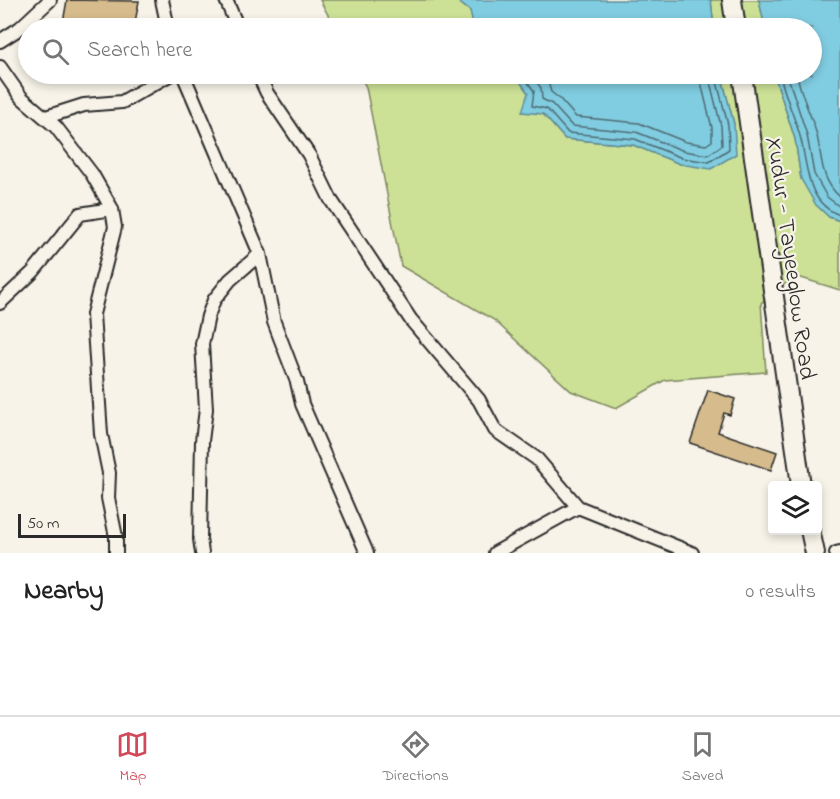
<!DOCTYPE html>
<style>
:root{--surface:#fff;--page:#f6f6f6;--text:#222;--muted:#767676;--line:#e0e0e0;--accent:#d1495b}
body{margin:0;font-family:"Indie Flower",sans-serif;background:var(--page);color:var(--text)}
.controls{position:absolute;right:18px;bottom:18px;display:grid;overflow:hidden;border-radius:6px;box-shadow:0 3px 9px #0003}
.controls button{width:54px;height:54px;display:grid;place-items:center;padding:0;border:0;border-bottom:2px solid var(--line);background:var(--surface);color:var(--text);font:30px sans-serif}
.scale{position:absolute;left:18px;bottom:15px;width:108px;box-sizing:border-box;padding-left:6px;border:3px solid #2b2b2b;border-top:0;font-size:16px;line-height:21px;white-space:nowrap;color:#2b2b2b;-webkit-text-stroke:4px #f7f3e8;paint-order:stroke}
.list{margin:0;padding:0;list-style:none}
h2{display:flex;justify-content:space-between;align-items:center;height:78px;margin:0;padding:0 24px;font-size:26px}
h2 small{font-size:20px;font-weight:400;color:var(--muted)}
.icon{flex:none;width:33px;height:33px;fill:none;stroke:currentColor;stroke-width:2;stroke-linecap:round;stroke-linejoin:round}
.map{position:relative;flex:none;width:840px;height:553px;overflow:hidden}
.search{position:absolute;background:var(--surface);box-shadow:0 3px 9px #0003;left:18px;right:18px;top:18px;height:66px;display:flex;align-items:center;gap:15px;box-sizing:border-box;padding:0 21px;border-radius:33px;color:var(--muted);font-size:22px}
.sheet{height:162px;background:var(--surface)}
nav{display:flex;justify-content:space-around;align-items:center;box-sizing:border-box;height:84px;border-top:2px solid var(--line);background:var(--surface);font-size:16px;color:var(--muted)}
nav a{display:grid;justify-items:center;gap:3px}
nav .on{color:var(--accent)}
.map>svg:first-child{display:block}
.green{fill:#cce196;stroke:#7c8660;stroke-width:1.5}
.water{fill:#80cce0;stroke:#5e8c98;stroke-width:1.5}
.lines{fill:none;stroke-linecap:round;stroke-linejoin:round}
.shore{stroke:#4d6b73;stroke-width:1.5}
.building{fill:#d6bb8c;stroke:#2b2b2b;stroke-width:1.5}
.street-casing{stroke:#2b2b2b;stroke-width:16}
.secondary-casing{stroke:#2b2b2b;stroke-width:22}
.street{stroke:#f7f3e8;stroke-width:12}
.secondary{stroke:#f7f3e8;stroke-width:18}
.labels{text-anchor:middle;stroke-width:4.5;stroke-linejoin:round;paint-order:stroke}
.street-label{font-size:24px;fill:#2b2b2b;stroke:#f7f3e8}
</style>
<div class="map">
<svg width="840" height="553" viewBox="0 0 840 553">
<rect width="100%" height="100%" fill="#f7f3e8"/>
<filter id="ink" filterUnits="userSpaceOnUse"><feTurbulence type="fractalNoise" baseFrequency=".0167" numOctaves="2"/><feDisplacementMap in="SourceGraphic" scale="12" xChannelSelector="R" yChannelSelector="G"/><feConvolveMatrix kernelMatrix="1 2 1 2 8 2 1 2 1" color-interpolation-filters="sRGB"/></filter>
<g filter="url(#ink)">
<!-- green -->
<path class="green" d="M320,0H456L470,11L474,28H335Z
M711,0H759L765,28H714Z
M359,74H515L543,114L565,139L633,145L680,164L734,124L721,74H774L795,139L801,179L829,217L840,221V290L795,276L761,303L766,372L665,380L616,408L571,391L494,320L401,266L366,87Z"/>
<!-- water -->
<path class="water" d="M456,0H711L714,28H474L470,11Z
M759,0H840V221L829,217L816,205L801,179L795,139L774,74H812V28H765Z
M515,74H721L734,124L736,154L711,169L680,164L633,145L565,139L543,114L522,112L528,93Z"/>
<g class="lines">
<!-- shore -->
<path class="shore" d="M522,74L534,91L532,106L547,109L568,133L635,139L682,158L709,162L729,149L728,125L715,74
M531,74L541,88L542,99L552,104L572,126L636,132L684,151L708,155L722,145L721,126L708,74
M542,74L548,82L551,92L560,99L576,117L639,123L686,142L706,145L712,141V128L699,74
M780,74C784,95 794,115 800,136C808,164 805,203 840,215
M787,74L807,135L814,174L827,197L840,207
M797,74C800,94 810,112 816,132C823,157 819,178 840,197"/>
</g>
<!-- building -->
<path class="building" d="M67,0L139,1L134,28H62Z
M708,390L735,399L730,415L724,413L718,432L777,452L771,470L690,443Z"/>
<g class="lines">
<defs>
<path id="street" d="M162,0L168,28
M226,0L238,28
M0,41L20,28L50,0
M0,67L21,97L56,127L92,174L112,209L115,227L93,314L101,434L109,473L108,498L116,537V553
M183,74L260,254L274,322L297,382L302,404L367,553
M258,74L267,93L309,155L331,200L411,320L479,400L495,430L537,459L578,507L692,553
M46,117L84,105L122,102L171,74
M0,303L33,272L80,214L112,209
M202,553L200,539L202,441L206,409L202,344L208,316L214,300L230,280L260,254
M495,553L578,507
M836,553L840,552"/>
<path id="secondary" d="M732,0L736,28
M742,74L801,485
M810,530L815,553"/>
</defs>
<!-- street casing -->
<use href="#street" class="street-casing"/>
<!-- secondary casing -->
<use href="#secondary" class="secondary-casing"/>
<!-- street -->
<use href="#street" class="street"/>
<!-- secondary -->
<use href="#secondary" class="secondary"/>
</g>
</g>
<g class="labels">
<!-- street labels -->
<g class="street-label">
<text transform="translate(792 258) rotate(82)" y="8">Xudur - Tayeeglow Road</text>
</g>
</g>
</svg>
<div class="controls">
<button><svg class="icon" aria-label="layers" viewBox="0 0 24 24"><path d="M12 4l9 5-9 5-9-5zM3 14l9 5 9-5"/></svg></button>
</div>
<div class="scale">50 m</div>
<div class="search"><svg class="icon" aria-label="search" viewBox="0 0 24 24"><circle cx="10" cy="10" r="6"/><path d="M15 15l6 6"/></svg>Search here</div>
</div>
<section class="sheet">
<h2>Nearby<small>0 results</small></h2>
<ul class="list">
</ul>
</section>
<nav>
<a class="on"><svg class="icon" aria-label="map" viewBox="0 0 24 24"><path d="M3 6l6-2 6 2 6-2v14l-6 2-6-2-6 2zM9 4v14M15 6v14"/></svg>Map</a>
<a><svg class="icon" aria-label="directions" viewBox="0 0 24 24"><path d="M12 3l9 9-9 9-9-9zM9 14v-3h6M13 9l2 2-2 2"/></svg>Directions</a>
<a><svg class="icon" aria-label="saved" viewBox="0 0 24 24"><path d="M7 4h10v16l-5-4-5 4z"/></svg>Saved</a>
</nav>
